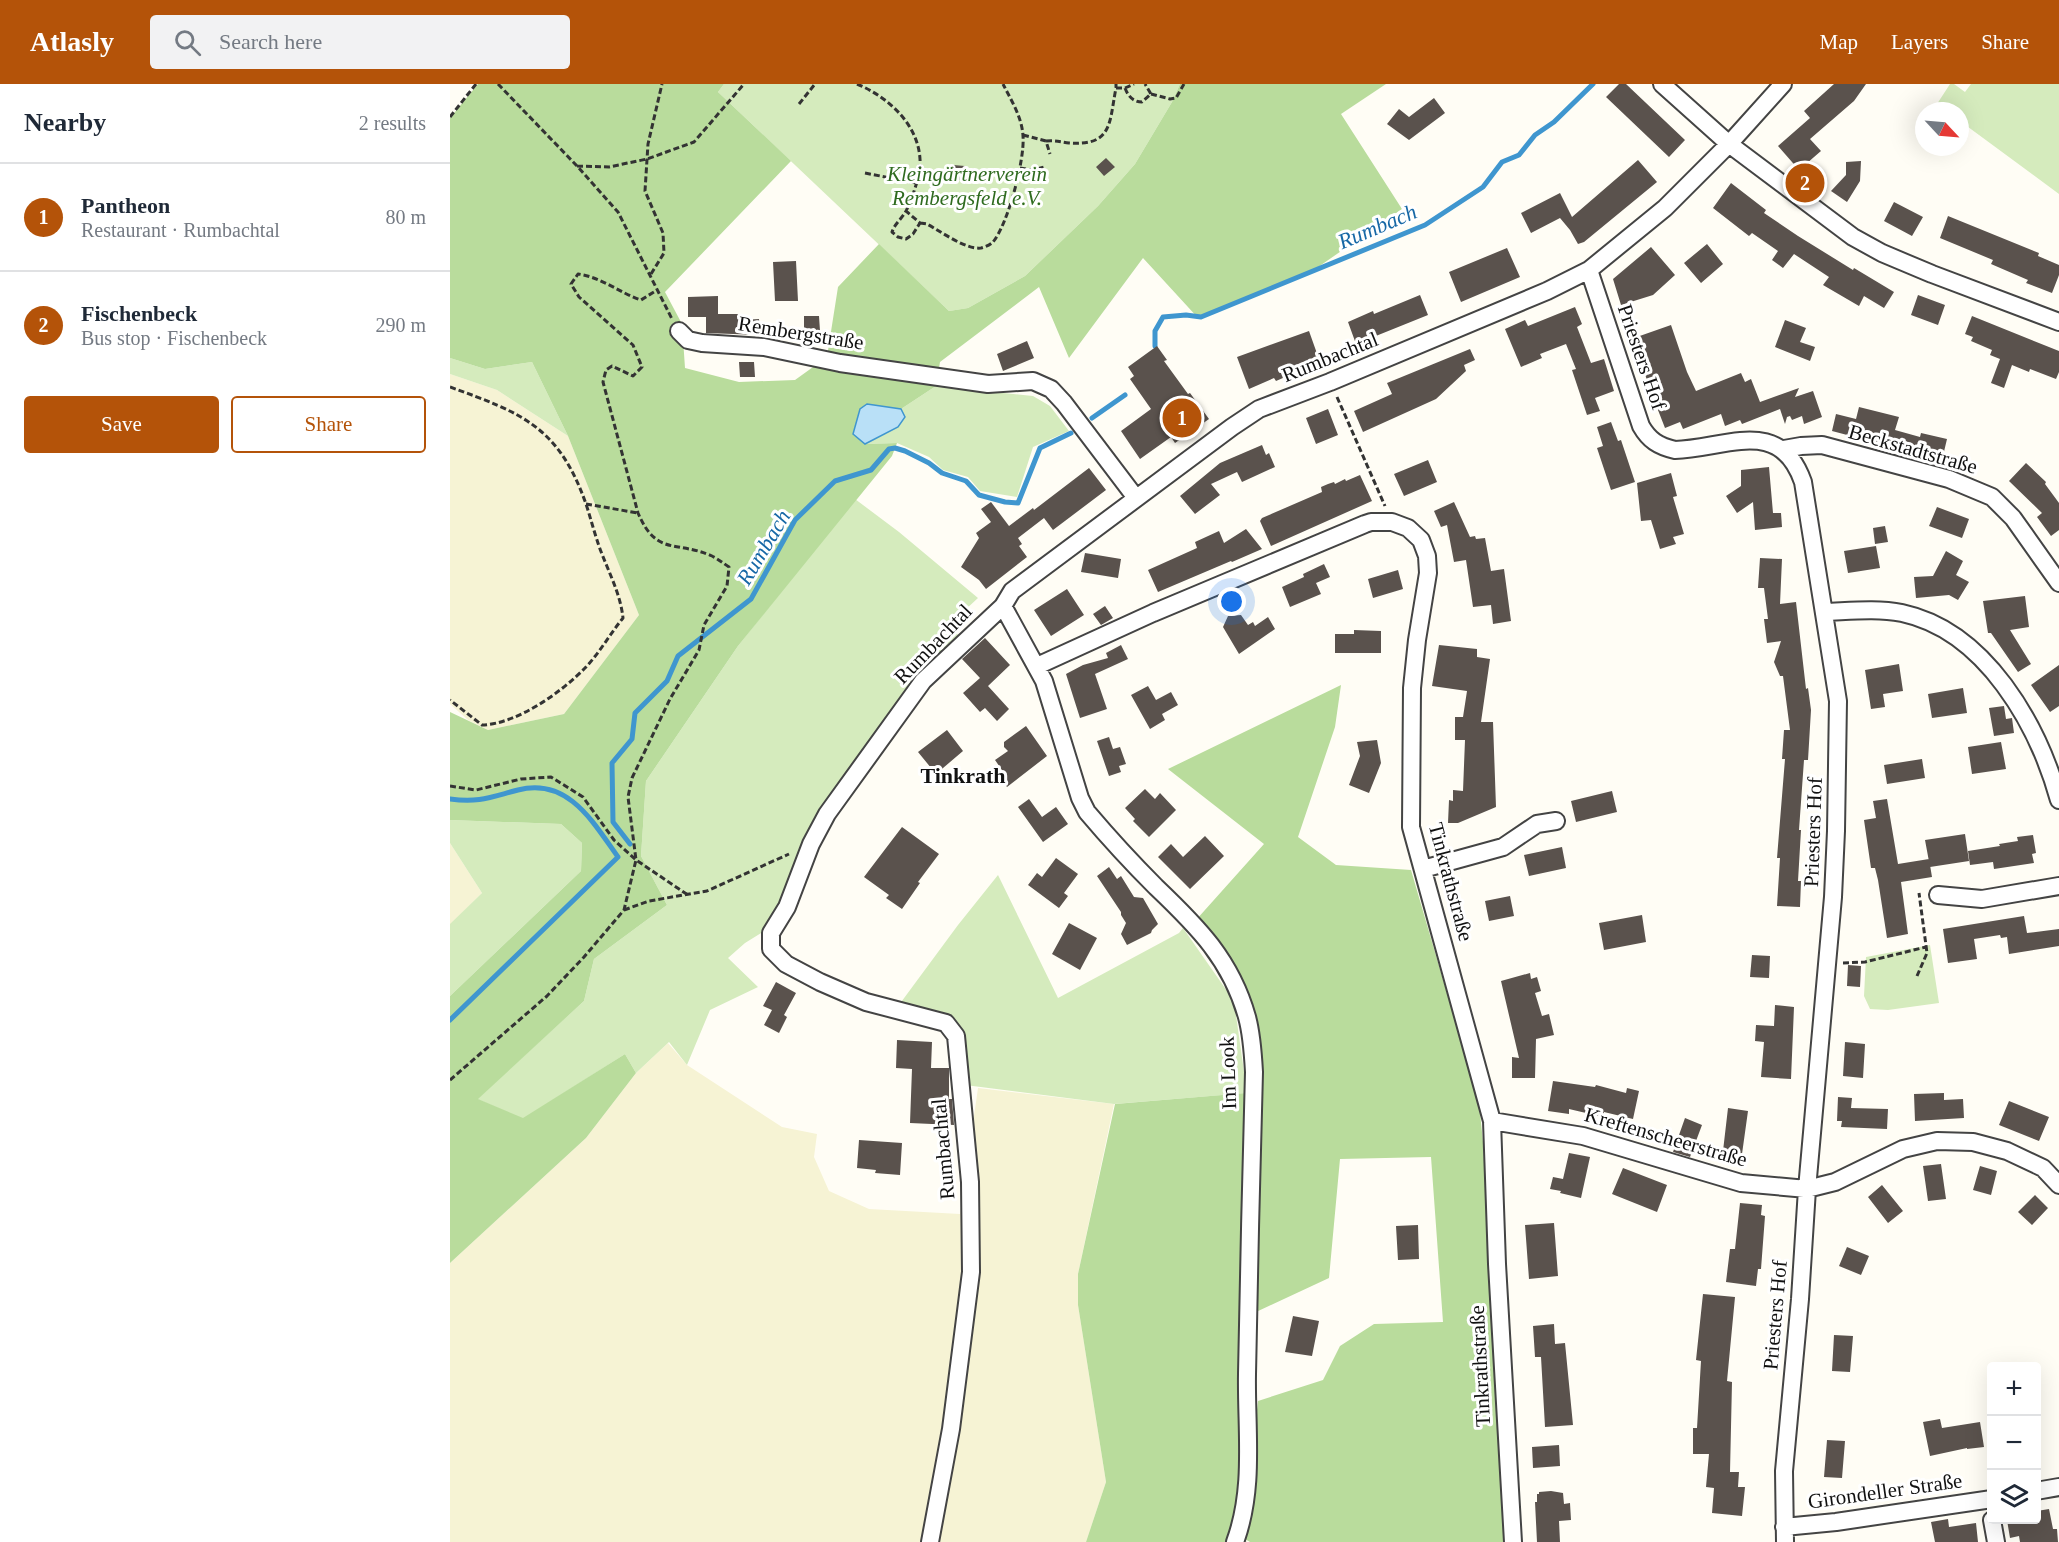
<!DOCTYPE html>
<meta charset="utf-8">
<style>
:root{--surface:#fff;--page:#f2f2f3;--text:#1f2937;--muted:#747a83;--line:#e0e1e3;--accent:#b45309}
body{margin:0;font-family:"Times New Roman",serif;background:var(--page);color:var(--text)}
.controls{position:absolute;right:18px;bottom:18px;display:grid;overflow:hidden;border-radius:6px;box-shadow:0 6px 24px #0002}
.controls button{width:54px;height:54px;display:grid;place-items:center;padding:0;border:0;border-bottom:2px solid var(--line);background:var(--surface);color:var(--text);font:30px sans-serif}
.compass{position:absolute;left:1465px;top:18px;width:54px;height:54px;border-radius:50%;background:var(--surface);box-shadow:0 6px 24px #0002;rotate:116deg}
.you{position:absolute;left:782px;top:518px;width:21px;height:21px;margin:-15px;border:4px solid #fff;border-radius:50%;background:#1a73e8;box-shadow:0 0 0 9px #1a73e833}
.badge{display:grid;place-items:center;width:39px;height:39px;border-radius:50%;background:var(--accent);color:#fff;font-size:20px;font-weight:700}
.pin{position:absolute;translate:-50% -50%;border:3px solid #fff;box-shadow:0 2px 6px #0006}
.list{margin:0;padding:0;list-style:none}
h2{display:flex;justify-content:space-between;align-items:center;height:78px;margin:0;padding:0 24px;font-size:26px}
h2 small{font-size:20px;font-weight:400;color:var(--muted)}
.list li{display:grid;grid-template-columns:39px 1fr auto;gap:18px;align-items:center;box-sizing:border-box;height:108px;padding:0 24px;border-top:2px solid var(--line)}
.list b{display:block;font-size:22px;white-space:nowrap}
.list p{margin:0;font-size:20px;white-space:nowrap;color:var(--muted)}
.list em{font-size:20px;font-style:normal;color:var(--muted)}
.actions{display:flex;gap:12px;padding:18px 24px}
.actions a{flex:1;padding:14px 0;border:2px solid var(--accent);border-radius:6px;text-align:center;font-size:21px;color:var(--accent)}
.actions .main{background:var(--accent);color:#fff}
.icon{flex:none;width:33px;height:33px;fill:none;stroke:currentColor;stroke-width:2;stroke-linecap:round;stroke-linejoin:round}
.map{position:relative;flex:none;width:1609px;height:1458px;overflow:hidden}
header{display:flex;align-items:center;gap:36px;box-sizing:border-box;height:84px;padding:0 30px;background:var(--accent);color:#fff}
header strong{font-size:28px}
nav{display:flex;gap:33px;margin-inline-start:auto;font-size:21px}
.search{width:420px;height:54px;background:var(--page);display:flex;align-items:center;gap:15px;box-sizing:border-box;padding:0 21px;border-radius:6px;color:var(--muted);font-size:22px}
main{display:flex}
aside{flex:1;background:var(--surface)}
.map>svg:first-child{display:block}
.farmland{fill:#f6f3d4}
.green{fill:#d5ebbd}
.forest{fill:#b9dc9c}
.water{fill:#b9e0f7;stroke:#3f96cf;stroke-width:1.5}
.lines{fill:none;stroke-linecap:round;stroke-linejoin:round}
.stream{stroke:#3f96cf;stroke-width:5}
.building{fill:#5a524d}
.minor-casing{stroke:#444;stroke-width:20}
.path{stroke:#333;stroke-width:3;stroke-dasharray:6 3;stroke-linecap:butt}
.minor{stroke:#fff;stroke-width:16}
.labels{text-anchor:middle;stroke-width:6;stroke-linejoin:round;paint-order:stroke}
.park-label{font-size:21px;font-style:italic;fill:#2f6b1f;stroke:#fff}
.street-label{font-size:21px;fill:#111;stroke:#fff}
.water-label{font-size:22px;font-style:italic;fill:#1768a6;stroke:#fff}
.neighbourhood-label{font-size:22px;font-weight:bold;fill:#111;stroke:#fff}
</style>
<header>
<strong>Atlasly</strong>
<div class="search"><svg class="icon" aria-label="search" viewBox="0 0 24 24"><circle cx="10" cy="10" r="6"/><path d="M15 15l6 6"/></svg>Search here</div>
<nav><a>Map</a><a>Layers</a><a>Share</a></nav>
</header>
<main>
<aside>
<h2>Nearby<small>2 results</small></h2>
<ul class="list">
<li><span class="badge">1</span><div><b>Pantheon</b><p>Restaurant · Rumbachtal</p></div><em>80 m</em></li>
<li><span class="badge">2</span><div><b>Fischenbeck</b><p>Bus stop · Fischenbeck</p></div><em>290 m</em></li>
</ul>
<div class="actions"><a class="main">Save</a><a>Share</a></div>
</aside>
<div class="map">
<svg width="1609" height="1458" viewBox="0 0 1609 1458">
<rect width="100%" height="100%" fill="#fffdf5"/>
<!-- farmland -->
<path class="farmland" d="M0,290L47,306L118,352L189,531L114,630L38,646L18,636L0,620Z
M0,759L32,809L1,840H0Z
M218,959L237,981L332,1043L367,1050L364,1073L379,1107L419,1125L510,1130L528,1004L664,1020L628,1190V1221L656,1398L636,1458H0V1179L136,1054L186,989Z"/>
<!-- green -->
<path class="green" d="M274,0H730L722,18L685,80L648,122L575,192L518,224L499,227L268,8Z
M1500,0H1504L1515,8L1521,0H1609V110L1510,37V27H1496L1487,20Z
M0,274L35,285L82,278L118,352L47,306L0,290Z
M486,302L583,312L600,322L619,347L583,363L567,413L530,407L518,393L493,386L479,373L447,359L415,360L448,343L455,333L451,325Z
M405,415L449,448L528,514L500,540L508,551L464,592L356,754L348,781L319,844L295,859L278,874L308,903L260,926L237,981L219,958L186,989L175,970L73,1035L27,1015L134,917L144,875L217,821L191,772L196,697L288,562Z
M0,736L111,740L132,759L131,787L0,912V840L32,809L0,759Z
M548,791L608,914L729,849L733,844L784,917L797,1009L664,1020L515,1001L508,948L446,925L508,841Z
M1480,861L1489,919L1438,926L1420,925L1414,912L1416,873Z"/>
<!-- forest -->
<path class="forest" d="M28,0H274L268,8L341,77L215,208L232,240L235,284L289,298L345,296L377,273L388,203L429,160L499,227L518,224L575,192L648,122L685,80L722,18L730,0H936L891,30L952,125L858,190L749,235L693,174L619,274L589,203L490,278L486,302L451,325L417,320L404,351L415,360L447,359L442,372L288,562L196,697L191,772L217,821L144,875L134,917L28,1015L73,1034L175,970L186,989L136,1054L0,1179V912L131,787L132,759L111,740L0,736V628L38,646L114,630L189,531L118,352L82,278L35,285L0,274V34Z
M891,601L885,643L848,753L886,781L961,786L1029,1019L1033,1058L1054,1458H800L790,1452L800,1388L808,1317L873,1296L890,1262L924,1240L993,1238L981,1073L890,1075L879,1194L806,1228L802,932L746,836L814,760L718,685Z
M796,1009V1392L785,1451L797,1458H636L656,1398L628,1221V1190L665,1020Z"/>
<!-- water -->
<path class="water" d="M417,320L451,325L455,333L448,343L415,360L403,350L410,325Z"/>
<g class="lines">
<!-- stream -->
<path class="stream" d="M705,262V247L713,233L736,231L751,233L975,141L1033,103L1052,78L1069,71L1085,51L1104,38L1143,0
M642,334L675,311
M0,715C29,719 41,713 68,706C118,693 143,738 168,773L0,936
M180,760L163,738L162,679L182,655L185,629L217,597L228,572L301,515L345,436L385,397L421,386L439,365L445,364L455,367L479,379L492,389L516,397L529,411L555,418L568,419L590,364L621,349"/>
</g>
<!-- building -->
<path class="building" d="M1169,0H1176L1235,56L1219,73L1156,13Z
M1384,0H1416L1404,17L1360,55L1371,67L1349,86L1328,62L1360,34L1354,27Z
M984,14L995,29L959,56L937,40L949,25L959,33Z
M656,74L665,83L654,92L646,83Z
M1188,76L1207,98L1134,158L1128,160L1120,146L1110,134L1081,149L1071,129L1110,109L1122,133Z
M1411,77L1410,97L1397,118L1381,107L1396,91V78Z
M503,81L515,82L512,96L500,94Z
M1281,99L1316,126L1314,129L1348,152L1403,186L1404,184L1444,208L1434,224L1414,212L1409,222L1373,201L1379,193L1344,170L1333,184L1322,176L1328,167L1302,149L1299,152L1263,124Z
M1444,118L1473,133L1462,152L1434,137Z
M1498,132L1589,169L1588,172L1609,181V191L1602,209L1576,199L1578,196L1541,180L1543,176L1490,154Z
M1257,160L1273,180L1251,199L1234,179Z
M1201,163L1225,191L1203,211L1171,221L1163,195Z
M1057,164L1070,193L1011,218L999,188Z
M346,177L348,217H325L323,178Z
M970,211L978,231L906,260L898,238L923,227L924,230Z
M1468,211L1495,221L1488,241L1461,231Z
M268,212V230H291V236L309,235L310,251L256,249V233H238V213Z
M1125,223L1132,240L1127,243L1141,279L1154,275L1164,307L1145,314L1150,327L1137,331L1122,286L1126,285L1116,260L1090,270L1092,274L1071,283L1055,245L1075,236L1078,242Z
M354,232H369L370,247H354Z
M1522,232L1609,267V288L1606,295L1580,285L1579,288L1562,281L1554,304L1541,299L1550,275L1540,271L1542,266L1521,257L1523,253L1515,250Z
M1335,236L1356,244L1350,258L1365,263L1360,277L1325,263Z
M1221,241L1237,288L1246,307L1291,289L1295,298L1301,295L1310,318L1349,304L1345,313L1363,307L1372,333L1354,340L1352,332L1342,336L1340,332L1337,333L1335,340L1330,325L1292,340L1290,336L1275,342L1271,330L1233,345L1230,338L1215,344L1199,303L1184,254Z
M859,247L870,278L860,282L863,289L851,294L849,287L826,297L824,294L799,305L787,273Z
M577,257L584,274L553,287L547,270Z
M707,262L717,276L714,277L738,310L740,309L759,335L725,359L721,353L690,375L671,347L701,325L680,295L684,292L678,283Z
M1020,265L1025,276L1014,281L1016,287L986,315L913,348L904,327L942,310L937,299Z
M289,278H304L305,293H290Z
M1409,323L1449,333L1445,346L1470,353L1471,349L1497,355L1492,376L1382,347L1386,330L1406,335Z
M878,325L888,351L866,360L856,334Z
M1161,338L1168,357L1171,356L1185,398L1161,406L1147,364L1153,362L1147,343Z
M812,361L816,371L819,369L825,383L792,398L787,388L761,400L770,411L745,430L730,412L770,379Z
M978,376L987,398L954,412L944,390Z
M1576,379L1596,398L1595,400L1609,419V446L1601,452L1587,433L1592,429L1559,397Z
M1319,383L1323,429H1331L1332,443L1305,446L1303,418L1287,429L1276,412L1291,402V386Z
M639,384L656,406L603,446L594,434L568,454L572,460L569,462L577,473L536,505L529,496L511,483L529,454L526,449L541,438L531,425L541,418L559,442L583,424L584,426Z
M1221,389L1227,412L1223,413L1234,450L1223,453L1226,460L1210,465L1201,436L1191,437L1187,399Z
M910,391L922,417L821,462L810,437L812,434L872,408L871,403L878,400L884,398L885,400L895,395L896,397Z
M1004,418L1020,453L1025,452L1026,455L1035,454L1041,487L1054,485L1061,537L1043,540L1041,521L1023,523L1016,476L1004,478L997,441L991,443L984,427Z
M1487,423L1519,435L1512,454L1479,442Z
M1435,442L1438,458L1425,460L1423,444Z
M796,445L812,465L782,478L781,477L708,508L698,486L747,464L745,458L769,447L774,459Z
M1426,462L1430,484L1398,489L1394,467Z
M1496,467L1513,477L1506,491L1519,498L1508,516L1499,511L1466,514L1464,493L1483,492Z
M635,469L671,475L668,494L631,488Z
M1310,474L1332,475L1330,520L1346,518L1356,605L1358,604L1361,626L1358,676H1354L1349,746H1351L1348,797H1351L1350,823L1327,822L1330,774H1327L1335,675H1332L1334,646H1340L1333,592H1330L1324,578L1331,557L1317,559L1314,535H1318L1314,504H1308Z
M874,480L880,493L866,499L871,510L840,523L832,503L854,493L853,490Z
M948,486L953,505L923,514L918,495Z
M617,505L634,531L601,552L584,526Z
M1575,512L1579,543L1560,546L1581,580L1568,588L1541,549H1538L1533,517Z
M655,522L663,534L651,541L643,530Z
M791,531L798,541L803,538L805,542L818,533L825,545L789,570L773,543L778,532Z
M904,546L931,547V569H885V550H904Z
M535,554L560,581L538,602L559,625L547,637L535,624L530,628L513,609L530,594L512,575Z
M671,561L678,575L645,590L657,625L630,634L616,590L633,581L658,574L656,569Z
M989,561L1027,565V573L1040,575L1031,638H1043L1046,723L1008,739H998L999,716L1003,717V706L1013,707L1015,656H1005V633H1013L1017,607L982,602Z
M1449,580L1453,607L1433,610L1435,623L1421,625L1415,586Z
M1609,581V622L1600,628L1581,601Z
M698,602L706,616L721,608L728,621L712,630L715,636L700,645L681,611Z
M1513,604L1517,629L1482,634L1478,610Z
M1554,622L1556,635L1562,634L1564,649L1544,652L1539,624Z
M576,642L597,672L557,703L550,693L554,689L545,676L558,667L554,663V658Z
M497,646L513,667L486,690L468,668Z
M659,653L663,665L670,663L676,680L669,682L671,688L659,692L647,657Z
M927,656L931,679L919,709L899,701L910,672L907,658Z
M1551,658L1556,685L1522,690L1518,663Z
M1472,675L1475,694L1437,700L1434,681Z
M695,705L705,715L710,709L726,726L699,753L683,737L685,735L675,724Z
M1162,707L1167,728L1126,738L1121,717Z
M579,715L592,733L606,723L618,740L593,758L568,723Z
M1437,715L1448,780L1479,775L1482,793L1451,798L1458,850L1437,854L1428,796L1425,784H1421L1414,736L1426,734L1423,717Z
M452,743L489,770L468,798L470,799L452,825L436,814L439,811L414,793Z
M1515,750L1519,777L1480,783L1475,756Z
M1583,751L1586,769L1582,770L1584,779L1544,785L1543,778L1520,781L1518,767L1550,762L1549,760L1568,757L1567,753Z
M755,752L774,772L740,805L708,773L721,760L733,773Z
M1112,763L1116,784L1079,792L1074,771Z
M606,774L628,790L614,809L618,812L609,824L578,801L587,789L592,793Z
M659,783L667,795L671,792L684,813L693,814L708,840L702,846L701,849L677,861L671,850L676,839L671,831V828L647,792Z
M1060,812L1064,832L1039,837L1035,817Z
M1192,831L1196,858L1154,866L1149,839Z
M1574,832L1577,849L1609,845V862L1559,870L1557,853L1551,854L1550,851L1524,855L1527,875L1498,879L1493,845Z
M619,839L647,854L630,886L602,870Z
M1302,871L1320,872L1319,894L1300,893Z
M1398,881L1411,882L1410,903L1397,902Z
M1080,889L1081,895L1087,893L1091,907L1085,909L1092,932L1099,930L1104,951L1086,955L1085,994H1062V973L1069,974L1051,897Z
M326,898L346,909L334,931L337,933L329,949L314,941L322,926L313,922Z
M1325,921L1344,923L1341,995L1311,993L1314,958L1305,957L1306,941L1324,942Z
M447,956L482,958L481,984H499V1015H502L504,1041L460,1039L462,985L446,984Z
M1395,958L1415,960L1413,994L1393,992Z
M1103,997L1145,1003L1146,1001L1176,1009L1177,1004L1189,1007L1183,1035L1154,1028L1153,1033L1119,1025V1030L1098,1027Z
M1494,1009V1016L1513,1015L1514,1034L1465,1037L1464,1010Z
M1388,1013L1402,1014L1401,1024L1438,1025L1437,1045L1391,1043L1392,1037H1387Z
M1559,1017L1599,1033L1589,1057L1549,1041Z
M1278,1024L1298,1027L1292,1070L1273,1067Z
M1235,1034L1252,1041L1240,1073L1223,1068Z
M409,1056L452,1059L450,1091L425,1089L426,1086L407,1084Z
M1119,1069L1140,1073L1131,1114L1110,1109L1111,1107L1100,1105L1103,1093L1113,1095Z
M1491,1080L1496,1115L1478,1117L1473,1082Z
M1530,1082L1547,1087L1541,1111L1523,1106Z
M1173,1084L1217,1101L1207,1128L1162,1110Z
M1432,1101L1453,1127L1438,1139L1418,1113Z
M1585,1111L1598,1124L1582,1141L1568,1128Z
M1290,1119L1312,1121L1311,1131L1315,1132L1311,1185H1308L1306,1202L1276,1198L1280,1165H1285Z
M1104,1139L1108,1192L1079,1195L1075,1141Z
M968,1141L969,1175L948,1176L946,1142Z
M1397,1163L1419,1172L1411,1191L1389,1182Z
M1253,1210L1285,1213L1277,1297L1282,1298L1280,1388H1289L1288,1403H1295L1292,1432L1262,1429L1264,1404L1256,1403L1259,1370H1243V1344H1247L1251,1277L1246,1276Z
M843,1232L869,1237L862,1272L835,1268Z
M1104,1240L1105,1260L1115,1259L1123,1341L1095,1343L1091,1273H1085L1083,1242Z
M1384,1251L1403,1252L1400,1288L1382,1287Z
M1490,1335L1492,1344L1530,1338L1534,1363L1517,1365V1364L1480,1372L1473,1338Z
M1377,1356L1395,1357L1392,1394L1374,1393Z
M1109,1361L1110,1382L1083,1384L1082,1363Z
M1101,1407L1113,1409L1114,1420L1120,1419L1121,1436L1109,1437L1110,1458H1087L1085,1418H1087V1410H1089V1408Z
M1599,1425L1603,1445H1607L1608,1458H1570L1569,1452L1560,1454L1557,1436H1587V1427Z
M1498,1435L1499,1443L1526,1439L1528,1458H1485L1481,1438Z"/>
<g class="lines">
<defs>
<path id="minor" d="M1212,0L1279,60L1403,153L1432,169L1482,190L1609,238
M1139,186L1191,342C1199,356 1208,362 1225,366C1277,364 1330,332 1353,398L1388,617L1386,747L1383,813L1357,1105L1350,1215L1334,1387L1335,1458
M229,247L238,256L252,259L314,263L390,279L538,300L583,297L601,305L614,319L686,414
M1334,365L1351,362L1372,361L1499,395L1542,413L1563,434L1609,499
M553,522L594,597L630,714L637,728C659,754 682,779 706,803C748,843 781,876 797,933C802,951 803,970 804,988C801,1089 799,1189 797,1290C796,1346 805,1404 785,1458
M1375,528C1401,527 1427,524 1452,529C1536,547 1588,641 1609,716
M587,582L703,529L915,440L921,438H942L958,444L971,456L977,472L978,489L967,556L962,604L961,743L1042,1037L1047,1180L1063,1458
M973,785L1053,763L1087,740L1106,737
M1488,811L1532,815L1609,802
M1042,1037L1133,1052L1291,1099L1357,1105L1385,1098L1453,1065L1487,1057L1523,1058L1557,1067L1593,1084L1609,1101
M1586,1407L1609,1403
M1542,1436L1546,1458
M1334,1443L1386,1438L1542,1415
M480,1458L501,1345L521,1188L520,1098L506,952L496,939L416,918L370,898L336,880L321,865V849L337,823L361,760L377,730L473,597L553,522L562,507L782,343L809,325L880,298L1097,207L1139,186L1215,124L1279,60L1333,0"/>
</defs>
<!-- minor casing -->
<use href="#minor" class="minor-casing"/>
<!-- path -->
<path class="path" d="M48,0L127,82L168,128L222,235
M407,0C438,13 468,40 470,75C471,91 463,111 457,125C453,134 445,139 442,148L448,153L456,155L463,150L470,139L456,127
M666,4H675L684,0
M675,4C678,12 683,18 692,18L701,10L695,0
M701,10L720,15L726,14L734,0
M349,20L365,0
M0,33L26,0
M573,51L596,57L600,70
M596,57C605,56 611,58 619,59C663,62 659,39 666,4V0
M127,82L159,83L197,75L244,58L294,0
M570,84L582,86L594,83
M415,89L466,99
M470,139L477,140C490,147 516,166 531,164C535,163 540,161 543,158C558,140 575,75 573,52C572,33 561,16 553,0
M201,190L214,169L213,149L195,107L198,60L212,0
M0,303C72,329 109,343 136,420C140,432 143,444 147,456C155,482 170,506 173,534C160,550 150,568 136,583C112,608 67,640 32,641L0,616
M887,313L935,422
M136,420L188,429
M0,702L26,706L71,695L101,693L133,713L164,756L186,776L238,811
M174,826L199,817L257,807L339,770
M1393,879L1415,878L1476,863
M1467,892L1477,869L1469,809
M0,996L97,912L134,873L174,826L186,776L178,713L182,694L220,615L249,566L254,541L277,502L279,483C273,479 268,475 262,472C226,456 207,473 188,429L153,298L156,286L162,282L183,292L192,283L183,261L129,213L121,200L128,190C151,193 170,209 191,216L207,206"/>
<!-- minor -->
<use href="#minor" class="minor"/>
</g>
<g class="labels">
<!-- park labels -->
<g class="park-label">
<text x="517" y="97">Kleingärtnerverein<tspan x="517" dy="24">Rembergsfeld e.V.</tspan></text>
</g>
<!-- street labels -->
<g class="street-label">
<text transform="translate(351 249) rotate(9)" y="7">Rembergstraße</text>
<text transform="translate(880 273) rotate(-22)" y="7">Rumbachtal</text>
<text transform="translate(1192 273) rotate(71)" y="7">Priesters Hof</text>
<text transform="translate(1463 365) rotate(16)" y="7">Beckstadtstraße</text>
<text transform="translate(483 560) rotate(-46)" y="7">Rumbachtal</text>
<text transform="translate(1363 748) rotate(-88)" y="7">Priesters Hof</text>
<text transform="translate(1001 798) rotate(75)" y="7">Tinkrathstraße</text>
<text transform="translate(778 989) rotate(-92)" y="7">Im Look</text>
<text transform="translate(1216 1053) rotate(16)" y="7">Kreftenscheerstraße</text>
<text transform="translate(493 1065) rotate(-95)" y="7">Rumbachtal</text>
<text transform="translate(1325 1231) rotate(-85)" y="7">Priesters Hof</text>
<text transform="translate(1030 1282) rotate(-93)" y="7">Tinkrathstraße</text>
<text transform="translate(1435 1407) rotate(-8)" y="7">Girondeller Straße</text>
</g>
<!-- water labels -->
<g class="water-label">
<text transform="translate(927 142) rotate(-23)" y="8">Rumbach</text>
<text transform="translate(313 463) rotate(-59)" y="8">Rumbach</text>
</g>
<!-- neighbourhood labels -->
<g class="neighbourhood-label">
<text x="513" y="699">Tinkrath</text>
</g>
</g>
</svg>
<div class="controls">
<button>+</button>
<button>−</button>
<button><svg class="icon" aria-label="layers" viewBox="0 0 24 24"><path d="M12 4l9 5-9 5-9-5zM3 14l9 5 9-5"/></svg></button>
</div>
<svg class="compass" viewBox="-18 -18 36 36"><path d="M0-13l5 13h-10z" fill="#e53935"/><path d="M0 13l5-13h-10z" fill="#747a83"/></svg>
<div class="you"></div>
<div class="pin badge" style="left:732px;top:334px">1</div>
<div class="pin badge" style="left:1355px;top:99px">2</div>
</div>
</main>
